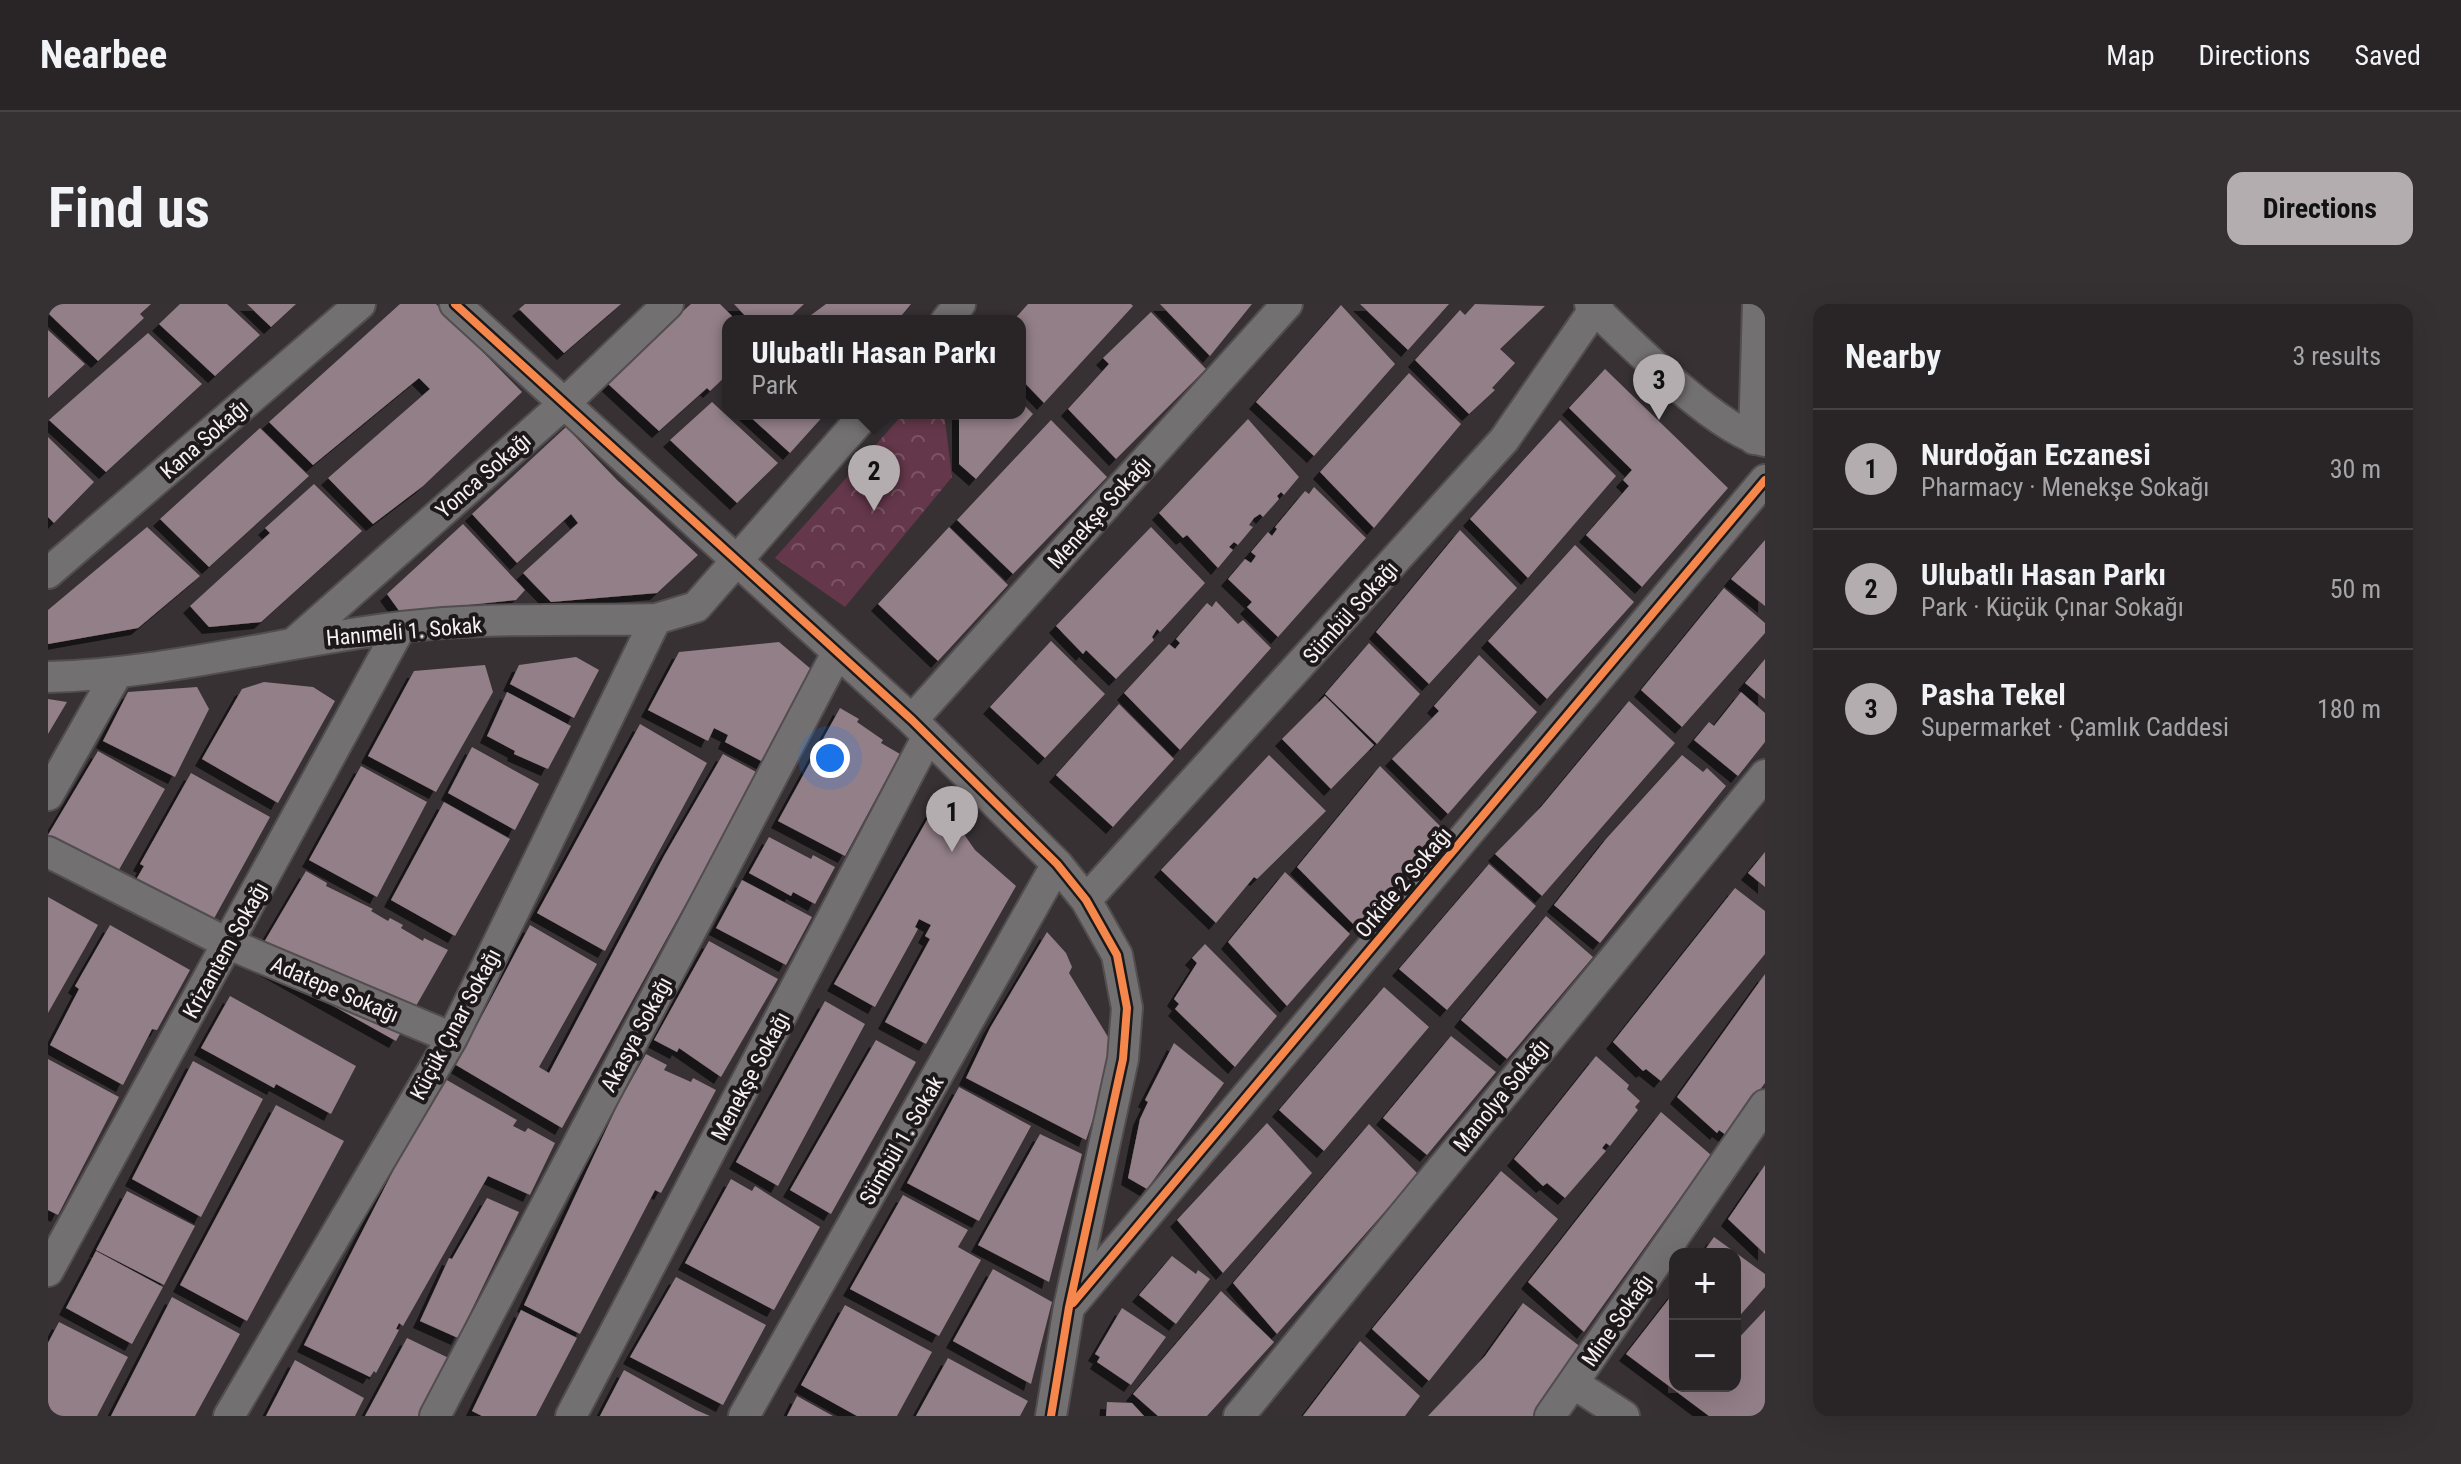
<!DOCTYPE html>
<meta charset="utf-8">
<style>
:root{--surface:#292527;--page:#353133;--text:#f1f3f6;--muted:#a5a5a7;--line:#454244;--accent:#b4adb0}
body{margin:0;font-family:"Roboto Condensed",sans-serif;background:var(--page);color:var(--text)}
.controls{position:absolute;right:24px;bottom:24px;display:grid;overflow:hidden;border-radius:16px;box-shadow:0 8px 32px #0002}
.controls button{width:72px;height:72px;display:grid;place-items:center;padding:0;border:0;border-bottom:2px solid var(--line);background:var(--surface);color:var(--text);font:40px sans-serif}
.you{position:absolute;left:782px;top:454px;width:28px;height:28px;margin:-20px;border:6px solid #fff;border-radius:50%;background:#1a73e8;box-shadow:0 0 0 12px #1a73e833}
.badge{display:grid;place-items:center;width:52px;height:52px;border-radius:50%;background:var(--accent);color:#111;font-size:26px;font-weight:700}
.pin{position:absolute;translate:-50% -66px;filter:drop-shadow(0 2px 4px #0008)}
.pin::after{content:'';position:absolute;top:42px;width:28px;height:24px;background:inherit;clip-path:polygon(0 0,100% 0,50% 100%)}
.popup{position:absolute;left:674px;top:11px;width:304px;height:104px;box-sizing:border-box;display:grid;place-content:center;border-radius:16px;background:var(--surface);filter:drop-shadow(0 2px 6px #0005);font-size:26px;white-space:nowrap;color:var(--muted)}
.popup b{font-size:30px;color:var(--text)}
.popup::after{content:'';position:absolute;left:50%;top:100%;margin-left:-16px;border:16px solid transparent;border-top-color:var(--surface)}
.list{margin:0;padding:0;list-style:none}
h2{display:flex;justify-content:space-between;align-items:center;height:104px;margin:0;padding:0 32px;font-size:34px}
h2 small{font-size:26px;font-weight:400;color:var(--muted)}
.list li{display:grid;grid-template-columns:52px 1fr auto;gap:24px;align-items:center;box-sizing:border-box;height:120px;padding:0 32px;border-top:2px solid var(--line)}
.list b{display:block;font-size:30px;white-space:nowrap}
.list p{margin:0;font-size:26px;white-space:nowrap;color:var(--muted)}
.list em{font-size:26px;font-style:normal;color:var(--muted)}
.map{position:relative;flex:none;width:1717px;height:1112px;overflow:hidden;border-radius:16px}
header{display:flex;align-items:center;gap:48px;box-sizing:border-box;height:112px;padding:0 40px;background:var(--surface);border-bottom:2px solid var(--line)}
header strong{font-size:38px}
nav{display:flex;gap:44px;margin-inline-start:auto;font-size:28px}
.intro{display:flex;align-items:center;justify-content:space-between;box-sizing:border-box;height:192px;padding:0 48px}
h1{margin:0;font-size:56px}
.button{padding:20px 36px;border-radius:16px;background:var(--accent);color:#111;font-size:28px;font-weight:700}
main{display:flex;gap:48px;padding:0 48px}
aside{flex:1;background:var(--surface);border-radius:16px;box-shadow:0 8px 32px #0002}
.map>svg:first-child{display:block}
.forest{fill:url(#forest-crowns)}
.building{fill:#937f88;filter:url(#shadow)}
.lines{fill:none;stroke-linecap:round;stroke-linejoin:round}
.minor-casing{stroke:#524d4f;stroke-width:34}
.minor{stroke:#737071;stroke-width:30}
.cycleway-casing{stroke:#1d191a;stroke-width:13}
.cycleway{stroke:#f5874c;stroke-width:8}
.labels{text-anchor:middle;stroke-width:8;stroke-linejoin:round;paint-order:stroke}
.street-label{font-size:22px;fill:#f7f0f2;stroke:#1d191a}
</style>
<header>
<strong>Nearbee</strong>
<nav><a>Map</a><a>Directions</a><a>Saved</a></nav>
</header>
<div class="intro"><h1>Find us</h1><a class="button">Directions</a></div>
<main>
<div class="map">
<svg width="1717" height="1112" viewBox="0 0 1717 1112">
<defs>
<pattern id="forest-crowns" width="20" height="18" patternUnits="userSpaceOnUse" patternTransform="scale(2)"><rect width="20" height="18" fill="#64374a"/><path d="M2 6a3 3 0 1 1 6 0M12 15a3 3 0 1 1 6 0" fill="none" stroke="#7b5465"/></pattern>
<filter id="shadow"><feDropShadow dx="-7" dy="7" stdDeviation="0" flood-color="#0009"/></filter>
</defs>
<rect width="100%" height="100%" fill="#373134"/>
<!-- forest -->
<path class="forest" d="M856,109H896L904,173L797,303L727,254Z"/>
<!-- building -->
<path class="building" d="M0,0H103L92,10L96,14L50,57L0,9Z
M132,0H179L212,31L167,72L111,20Z
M199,0H248L223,23Z
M352,0H388L474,88L375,182L325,220L280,174L382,85L371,74L265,161L221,118Z
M477,0H573L516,49L471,5Z
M643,0H672L689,17H680V70L662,87L659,84L611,127L557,77Z
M686,0H756L738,17H702Z
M778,0H863L849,17H755Z
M980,0H1083L1085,2L996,99L972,74V17H965Z
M1112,0H1204L1162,52Z
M1312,0H1401L1360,46Z
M1427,0L1497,2L1452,45L1467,59L1444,84L1447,86L1421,110L1367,56L1412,6L1417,11Z
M1293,1L1347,60L1266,152L1208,98Z
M1103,8L1158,65L1068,155L1020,105L1061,60L1055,54Z
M0,26L37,60L0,94Z
M100,29L154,80L58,168L1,116Z
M1557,65L1680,184L1594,283L1538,231L1581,182L1575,176L1584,166L1521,104Z
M1361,69L1413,120L1326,224L1272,168Z
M972,97L985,110L928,175L911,160V109H972Z
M664,98L730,159L689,199L622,136Z
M698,109H778L742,149Z
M1200,115L1251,173L1236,191L1233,188L1229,192L1231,195L1215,213L1212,210L1206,214L1201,221L1205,223L1190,241L1186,238L1181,243L1185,246L1170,264L1139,231L1135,234L1111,209Z
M1003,116L1059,173L965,270L909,216Z
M1512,116L1568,172L1480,274L1422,215Z
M518,123L569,176L650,251L609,289L503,298L475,269L530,219L523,210L469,259L424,210Z
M212,124L261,172L161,263L112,215Z
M0,133L46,178L6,219L0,213Z
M266,180L314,227L213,318L161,323L142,302L222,229L217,224Z
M1266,183L1318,234L1230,333L1199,303L1204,298L1180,275L1197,255L1203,259L1208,252L1203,248L1220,228L1224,232L1229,225L1227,223L1257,187L1261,190Z
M415,220L477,286L468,296L352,308L339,290Z
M99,223L152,272L90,324L0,340V306Z
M901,223L960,281L890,357L830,300Z
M1103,223L1157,279L1112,328L1109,325L1104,333L1106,336L1068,375L1038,346L1035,350L1008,322Z
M1412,226L1469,284L1381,380L1328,328Z
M1717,236V302L1683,275Z
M1527,241L1586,298L1499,395L1440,337Z
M1676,284L1717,319V329L1634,423L1593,386Z
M1168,297L1190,320L1195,316L1223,344L1132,446L1076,389L1121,340L1127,345L1132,339L1128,335L1159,299L1164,303Z
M1003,337L1057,390L997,454L942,403Z
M731,338L770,371L717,459L677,438L680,431L666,424L660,437L600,406L631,348Z
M1321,339L1372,390L1329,440L1277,390Z
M1431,351L1489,408L1400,510L1344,455L1391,407L1386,402Z
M528,353L551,366L526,414L462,380L471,361Z
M1717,355V395L1697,379Z
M437,361L445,388L388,488L320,452L366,367Z
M216,378L265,383L287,397L230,499L154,455L194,385Z
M149,383L161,405L127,473L55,437L80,388Z
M459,388L523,422L500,465L466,450L467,447L439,432Z
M1693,388L1717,409V438L1690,472L1646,436L1661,418L1666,422Z
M1277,392L1326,441L1283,485L1234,435Z
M0,395L19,398L0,430Z
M1581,397L1627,439L1494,592L1447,550L1493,503Z
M1071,400L1126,455L1065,523L1008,471Z
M792,404L811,415L809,418L835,436L833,439L852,450L797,552L730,517Z
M592,420L659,459L557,647L489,609Z
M424,443L491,480L467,526L400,489Z
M50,447L117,485L64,578L0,544V531Z
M675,450L710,469L514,824L408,761L482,621L549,660L491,763L501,769L616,552Z
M1221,451L1278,507L1209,575L1206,573L1168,619L1113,566Z
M1634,451L1655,468L1659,464L1678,482L1552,639L1506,601L1558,535Z
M313,462L379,498L329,593L261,556Z
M1332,462L1393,523L1351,572L1354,574L1307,622L1249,563Z
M143,469L222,513L158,629L82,586L96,562L92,560Z
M396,498L462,535L407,632L343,596Z
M888,500L899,506L927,546L968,582L878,740L837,718L882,635L877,632L883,621L871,615L867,623L870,625L827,703L786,680Z
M721,533L763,555L765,551L787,563L767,600L745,588L743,592L701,569Z
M1717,548V583L1700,569Z
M1441,560L1488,602L1399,706L1351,665Z
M258,567L279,579L278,582L325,605L323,607L340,617L342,614L355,621L353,624L375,637L376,634L400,646L348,737L205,657Z
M1237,568L1302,630L1239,702L1180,638Z
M694,576L764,613L738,661L668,624Z
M1687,584L1717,607V650L1613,777L1598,765L1595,767L1565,738Z
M0,593L50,621L0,709Z
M1498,612L1545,653L1459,755L1413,716Z
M62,621L142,666L109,726L104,725L75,781L2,741L31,685L27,682Z
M999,628L1018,649L1024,663L1021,669L1068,746L1038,836L918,774L942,724Z
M661,637L730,675L673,773L631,744L629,748L606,736Z
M1157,640L1229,712L1187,763L1127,705L1131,700L1126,695L1149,659L1144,654Z
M1717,670V779L1678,831L1671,826L1669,829L1629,793Z
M1336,683L1381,723L1276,847L1231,806Z
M182,692L308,762L283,810L228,780L226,784L153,744Z
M777,697L817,720L730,882L688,858Z
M1403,732L1448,768L1379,851L1335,814Z
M828,736L868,758L783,910L742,886Z
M1126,739L1176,779L1099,885L1080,874L1092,815L1100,798L1097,796Z
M598,750L619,761L616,766L643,778L645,774L668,786L613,889L607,886L532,1030L476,1001L571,798Z
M1548,752L1581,781L1579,785L1592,797L1587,803L1590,806L1562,842L1558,839L1554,844L1558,847L1517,894L1499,879L1495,882L1466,855Z
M0,755L71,793L10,911L0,906Z
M145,757L215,795L153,913L84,875Z
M397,775L469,816L465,822L477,828L480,824L507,839L482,891L440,872L355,1022L351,1019L348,1025L351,1026L328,1069L326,1067L322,1073L256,1041L381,797Z
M911,783L983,822L931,917L859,879Z
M228,801L296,837L199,1017L132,981Z
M1613,808L1663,851L1536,1028L1480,978Z
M1219,819L1264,869L1175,969L1129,916Z
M1321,820L1370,870L1229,1030L1185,979Z
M992,830L1034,850L1001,978L930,941Z
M1717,861V950L1680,915Z
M1453,867L1510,915L1381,1077L1324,1025Z
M683,875L704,887L707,882L772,923L726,1006L637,959Z
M79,887L147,922L116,981L48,946Z
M855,891L920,926L910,943L933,956L891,1032L802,985Z
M439,894L471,908L410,1034L372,1017L401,954L404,955Z
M1666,933L1717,970V983L1687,1017V950H1654Z
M48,947L115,983L84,1040L18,1004Z
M1124,952L1148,970L1150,966L1162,975L1128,1020L1091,991Z
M945,965L1004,998L983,1080L905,1037Z
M628,973L718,1021L675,1101L582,1053Z
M1173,987L1226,1038L1159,1112H1110L1085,1090Z
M1627,987V1082H1687V1038L1717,1006V1112H1661L1578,1050Z
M124,993L192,1030L147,1112H63Z
M1475,999L1534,1044L1486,1112H1380L1437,1052Z
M797,1001L884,1048L849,1112H809L753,1081Z
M1074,1004L1118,1033L1083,1081L1049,1058L1052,1053L1047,1050Z
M473,1006L529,1034L488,1112H434L424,1107Z
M11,1018L80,1053L49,1112H0V1039Z
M359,1034L407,1057L378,1112H317Z
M1312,1037L1372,1092L1357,1112H1255Z
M900,1054L980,1097L972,1112H868Z
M247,1056L316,1094L307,1112H218Z
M576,1066L648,1106L662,1112H552Z
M749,1092L785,1112H739Z
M1059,1098L1084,1099L1096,1112H1058Z"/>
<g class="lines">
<defs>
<path id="minor" d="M407,0L864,416L1009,560L1038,596L1069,651L1079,704L1075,755L1021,1003L1003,1112
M1542,0C1578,35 1671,129 1717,137
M898,17L912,0
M1706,135L1710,0
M0,269L312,0
M247,338L517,99L620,0
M0,373C119,370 235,337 354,323C437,313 523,317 608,315L648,303L818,109
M864,416L1239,0
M0,491L68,371
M0,548L181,640L404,734
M1038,596L1456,136L1550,0
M0,967L352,324
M1023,1001L1717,176
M1525,1079L1576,1112
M181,1112L404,734L608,315
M387,1112L789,349
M523,1112L880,432
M696,1112L1009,560
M1191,1112L1717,471
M1502,1112L1717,801"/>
</defs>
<!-- minor casing -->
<use href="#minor" class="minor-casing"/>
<!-- minor -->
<use href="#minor" class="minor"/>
<defs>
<path id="cycleway" d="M407,0L864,416L1009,560L1038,596L1069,651L1079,704L1075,755L1021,1003L1003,1112
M1025,999L1717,176"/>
</defs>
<!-- cycleway casing -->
<use href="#cycleway" class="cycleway-casing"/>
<!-- cycleway -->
<use href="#cycleway" class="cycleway"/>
</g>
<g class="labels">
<!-- street labels -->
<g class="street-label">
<text transform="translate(156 135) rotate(-41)" y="8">Kana Sokağı</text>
<text transform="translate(435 171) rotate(-41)" y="8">Yonca Sokağı</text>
<text transform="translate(1051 208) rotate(-48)" y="8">Menekşe Sokağı</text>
<text transform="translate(1302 308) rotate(-48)" y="8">Sümbül Sokağı</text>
<text transform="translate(356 327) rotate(-5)" y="8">Hanımeli 1. Sokak</text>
<text transform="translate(1355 578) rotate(-50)" y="8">Orkide 2 Sokağı</text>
<text transform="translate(177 646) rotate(-61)" y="8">Krizantem Sokağı</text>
<text transform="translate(287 685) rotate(23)" y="8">Adatepe Sokağı</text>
<text transform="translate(407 720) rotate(-62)" y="8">Küçük Çınar Sokağı</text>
<text transform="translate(588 730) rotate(-62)" y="8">Akasya Sokağı</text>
<text transform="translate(702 772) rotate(-62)" y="8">Menekşe Sokağı</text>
<text transform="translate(1453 791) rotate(-51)" y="8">Manolya Sokağı</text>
<text transform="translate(853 836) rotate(-60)" y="8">Sümbül 1. Sokak</text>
<text transform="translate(1569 1016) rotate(-55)" y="8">Mine Sokağı</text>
</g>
</g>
</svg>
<div class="controls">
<button>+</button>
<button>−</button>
</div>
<div class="you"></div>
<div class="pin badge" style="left:904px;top:548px">1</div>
<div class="pin badge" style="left:826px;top:207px">2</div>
<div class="popup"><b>Ulubatlı Hasan Parkı</b>Park</div>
<div class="pin badge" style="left:1611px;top:116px">3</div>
</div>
<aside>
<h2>Nearby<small>3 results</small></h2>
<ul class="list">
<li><span class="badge">1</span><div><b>Nurdoğan Eczanesi</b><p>Pharmacy · Menekşe Sokağı</p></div><em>30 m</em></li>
<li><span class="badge">2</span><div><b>Ulubatlı Hasan Parkı</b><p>Park · Küçük Çınar Sokağı</p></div><em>50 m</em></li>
<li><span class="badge">3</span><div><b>Pasha Tekel</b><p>Supermarket · Çamlık Caddesi</p></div><em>180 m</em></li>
</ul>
</aside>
</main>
